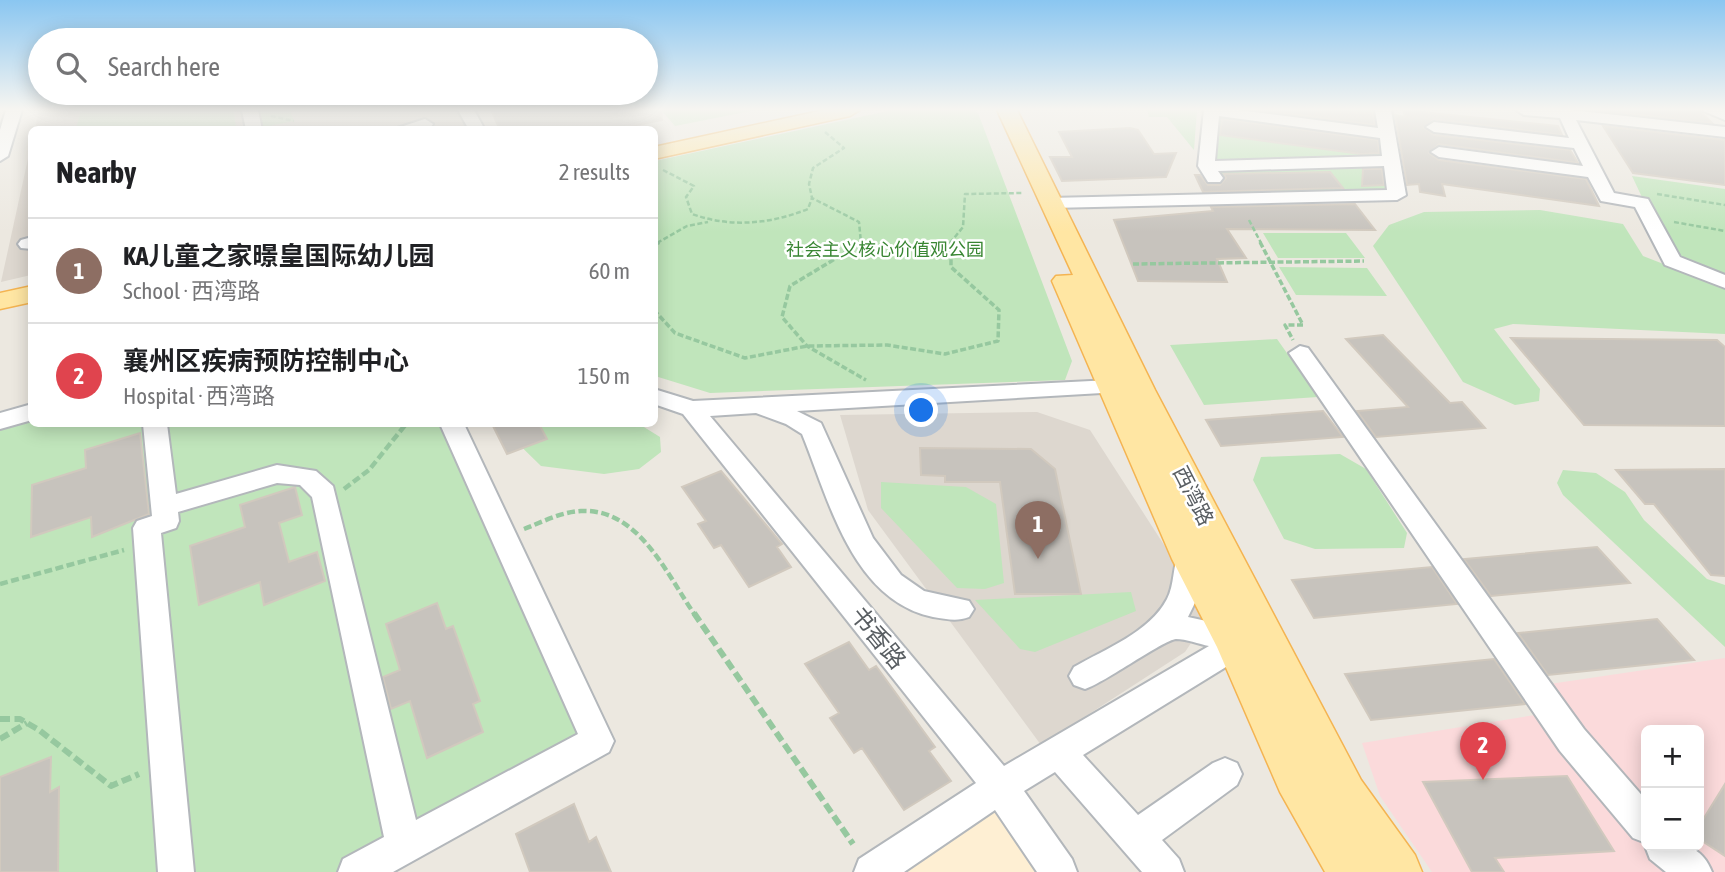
<!DOCTYPE html>
<meta charset="utf-8">
<style>
:root{--surface:#fff;--page:#f6f6f6;--text:#202124;--muted:#757577;--line:#e0e0e0;--accent:#d93025}
body{margin:0;font-family:"Asap Condensed","Noto Sans SC",sans-serif;background:var(--page);color:var(--text)}
.controls{position:absolute;right:21px;bottom:21px;display:grid;overflow:hidden;border-radius:10px;box-shadow:0 4px 18px #0003}
.controls button{width:63px;height:63px;display:grid;place-items:center;padding:0;border:0;border-bottom:2px solid var(--line);background:var(--surface);color:var(--text);font:35px sans-serif}
.you{position:absolute;left:922px;top:411px;width:24px;height:24px;margin:-18px;border:5px solid #fff;border-radius:50%;background:#1a73e8;box-shadow:0 0 0 10px #1a73e833}
.badge{display:grid;place-items:center;width:46px;height:46px;border-radius:50%;background:var(--accent);color:#fff;font-size:23px;font-weight:700}
.pin{position:absolute;translate:-50% -58px;filter:drop-shadow(0 2px 4px #0008)}
.pin::after{content:'';position:absolute;top:37px;width:24px;height:21px;background:inherit;clip-path:polygon(0 0,100% 0,50% 100%)}
.list{margin:0;padding:0;list-style:none}
h2{display:flex;justify-content:space-between;align-items:center;height:91px;margin:0;padding:0 28px;font-size:30px}
h2 small{font-size:23px;font-weight:400;color:var(--muted)}
.list li{display:grid;grid-template-columns:46px 1fr auto;gap:21px;align-items:center;box-sizing:border-box;height:105px;padding:0 28px;border-top:2px solid var(--line)}
.list b{display:block;font-size:26px;white-space:nowrap}
.list p{margin:0;font-size:23px;white-space:nowrap;color:var(--muted)}
.list em{font-size:23px;font-style:normal;color:var(--muted)}
.icon{flex:none;width:38px;height:38px;fill:none;stroke:currentColor;stroke-width:2;stroke-linecap:round;stroke-linejoin:round}
.map{position:relative;flex:none;width:1725px;height:872px;overflow:hidden}
.search{position:absolute;background:var(--surface);box-shadow:0 4px 18px #0003;left:28px;top:28px;width:630px;height:77px;display:flex;align-items:center;gap:18px;box-sizing:border-box;padding:0 24px;border-radius:38px;color:var(--muted);font-size:26px}
.panel{position:absolute;background:var(--surface);box-shadow:0 4px 18px #0003;left:28px;top:126px;width:630px;height:301px;border-radius:10px}
.map>svg:first-child{display:block}
.commercial{fill:#feefd3}
.education{fill:#ddd7cf}
.medical{fill:#fbdadb}
.green{fill:#c0e5bb}
.building{fill:#c7c3bd;stroke:#d1c9be;stroke-width:2}
.lines{fill:none;stroke-linecap:round;stroke-linejoin:round}
.minor-casing{stroke:#b3b7bb;stroke-width:4}
.major-casing{stroke:#f4b452;stroke-width:3}
.path-far3{stroke:#96c89f;stroke-width:2.5;stroke-dasharray:5 2.5;stroke-linecap:butt}
.path-far2{stroke:#96c89f;stroke-width:3.5;stroke-dasharray:6 2.5;stroke-linecap:butt}
.path-far1{stroke:#96c89f;stroke-width:4.5;stroke-dasharray:8 3.5;stroke-linecap:butt}
.path{stroke:#96c89f;stroke-width:6;stroke-dasharray:10 4.5;stroke-linecap:butt}
.minor{fill:#fff;fill-rule:evenodd}
.major{fill:#ffe6a3;fill-rule:evenodd}
.labels{text-anchor:middle;stroke-width:5;stroke-linejoin:round;paint-order:stroke}
.far-park-label{font-size:18px;fill:#398633;stroke:#fff}
.street-label{font-size:21px;fill:#595e62;stroke:#fff}
.near-street-label{font-size:24px;fill:#595e62;stroke:#fff}
</style>
<div class="map">
<svg width="1725" height="872" viewBox="0 0 1725 872">
<rect width="100%" height="100%" fill="#ece8e0"/>
<!-- commercial -->
<path class="commercial" d="M1000,787L1059,872H872Z"/>
<!-- education -->
<path class="education" d="M39,110H466L477,129L35,130Z
M31,145V275L1,282Z
M1037,412L1090,430L1204,607L1199,631L1185,652L1041,745L868,510L840,415Z"/>
<!-- medical -->
<path class="medical" d="M1725,658V872H1707L1675,846H1699V730H1646V814L1543,685Z
M1541,714L1578,765L1646,840V846H1652L1680,872H1432L1380,796L1362,743Z"/>
<!-- green -->
<path class="green" d="M81,110H234L236,129H76Z
M250,110H290L294,121L254,129Z
M661,110H756L675,126Z
M892,110H973L978,113L1072,361L1065,380L710,393L655,376V161Z
M1147,110H1197L1194,150L1167,117H1149Z
M1219,110H1378L1391,188L1385,192L1233,195L1215,169Z
M1632,176L1725,189V282L1672,261Z
M1540,210L1623,224L1643,256L1725,288V334L1513,324L1494,329L1540,389L1539,401L1515,405L1463,382L1373,246L1389,225L1424,212Z
M1263,233H1346L1365,258H1278Z
M1279,267L1367,268L1387,296L1296,295Z
M1277,339L1318,397L1204,405L1170,345Z
M31,412L32,424H452L597,741L356,872H0V421Z
M498,424H639L660,437L661,452L639,469L604,474L541,466Z
M1340,454L1366,469L1407,533L1404,548L1315,549L1284,539L1253,480L1261,457Z
M1563,470L1596,473L1625,492L1644,520L1707,579L1725,585V647L1563,495L1557,483Z
M881,482L966,487L996,504L1004,583L985,589L957,588L881,508Z
M1131,592L1136,611L1035,652L1020,649L975,600Z"/>
<!-- building -->
<path class="building" d="M491,110H661L662,120L611,130H500Z
M1258,110L1373,113L1375,125Z
M1403,110L1558,126L1562,135L1434,119L1424,128L1434,135L1570,150L1578,163L1439,144L1429,153L1439,160L1586,179L1599,206L1442,184L1445,196L1420,192L1419,184L1407,185L1395,115L1405,117Z
M1594,110H1699L1712,123Z
M1222,119L1378,140L1379,153L1361,154L1220,135Z
M1603,126L1725,140V185L1633,173Z
M1130,128L1138,130L1154,154L1176,153L1166,177L1062,181L1050,157H1072L1059,132Z
M1363,169H1382L1384,185L1362,186Z
M1330,172L1343,188L1203,192L1195,175H1200L1208,185H1220L1226,178L1224,174Z
M1355,204L1375,230L1227,229L1246,258L1217,259L1227,282L1138,281L1114,220L1213,211L1211,207Z
M1383,335L1450,403L1462,402L1485,428L1376,437L1357,411L1408,407L1346,339Z
M1511,338L1717,340L1725,347V426L1584,425Z
M1323,411L1343,437L1221,446L1206,420Z
M492,424H539L547,439L507,454Z
M140,433L149,514L92,537L91,517L31,537L32,485L86,468L85,450Z
M920,448L1031,449L1055,469L1081,594H1015L1000,482H945V476L921,475Z
M1725,469V576L1711,575L1654,504H1645L1616,470Z
M721,471L782,544L777,547L791,567L749,587L721,545L714,548L698,524L706,521L682,487Z
M295,487L302,515L279,523L289,562L317,552L325,581L264,605L260,582L199,605L190,546L245,527L240,505Z
M1597,547L1630,583L1491,596L1464,559Z
M1432,567L1457,604L1314,618L1292,580Z
M437,603L446,629L453,626L480,701L473,704L483,732L427,758L410,701L391,709L383,677L400,670L386,624Z
M1657,619L1694,660L1548,675L1518,633Z
M849,642L869,670L876,666L935,747L929,751L951,781L904,810L862,748L854,753L830,718L839,713L805,664Z
M1494,659L1525,704L1371,720L1345,674Z
M51,757L50,792L59,787L58,872H0V777Z
M1567,776L1614,851L1495,858L1504,872H1472L1423,782Z
M1725,784V856L1699,839V826Z
M574,804L589,842L596,837L611,872H530L516,834Z"/>
<g class="lines">
<defs>
<path id="minor" d="M6,110H22L8,156L0,161V130Z
M242,110H258L262,130H246Z
M458,110H474L485,130H469Z
M1204,110H1238L1378,128L1375,110H1391L1406,195L1397,200L1050,208L1041,203L1050,198L1387,190L1384,166L1218,171L1223,178L1220,182H1208L1198,166ZM1219,116L1380,138L1382,156L1215,161Z
M1516,110H1571L1725,127V137L1576,120L1614,193L1648,199L1680,257L1725,275V288L1665,265L1635,207L1601,201L1588,177L1439,157L1431,152L1439,147L1583,166L1574,148L1434,132L1426,127L1434,122L1569,138L1560,118L1524,115Z
M1701,110H1725V120Z
M425,119L433,124L431,127L391,130Z
M32,237V249L21,248L18,244L21,240Z
M1300,346L1308,348L1584,729L1646,800V846C1677,846 1699,839 1712,872H1666L1650,859L1645,846L1646,843L1633,838L1560,751L1289,353Z
M1111,380L1119,382L1123,387L1119,392L797,411L821,423L873,538L901,575L924,591L969,601L974,609L969,617C957,622 946,619 933,617C852,600 829,500 802,434L786,424L756,413L710,416L1004,766L1209,646C1199,644 1186,639 1176,639C1163,640 1106,682 1085,689L1074,685L1069,676L1074,667C1105,649 1150,632 1167,599C1175,584 1172,566 1180,551L1190,548L1200,551C1211,571 1197,599 1188,617L1243,629L1251,645L1247,654L1083,755L1138,815L1213,763L1225,758L1237,763L1242,774L1237,785L1162,840L1179,859L1184,872H1142L1055,772L1024,791L1072,859L1077,872H1037L995,810L904,872H854L859,859L976,783L683,414L654,404V389L693,401Z
M32,404V420L0,429V413Z
M143,424H167L176,494L277,465L316,471L333,486L416,820L578,734L440,424H464L614,741L609,752L393,872H338L343,859L384,837L312,497L300,485L277,483L178,512L179,521L176,528L161,533L194,872H158L133,528L137,521L152,516Z"/>
<path id="major" d="M824,110H860L850,116L654,159V147Z
M997,110H1017L1155,390L1361,780L1415,855L1422,872H1325L1280,792L1217,647L1172,559L1052,281L1056,276L1073,275Z
M32,286V302L0,309V293Z"/>
</defs>
<!-- minor casing -->
<use href="#minor" class="minor-casing"/>
<!-- major casing -->
<use href="#major" class="major-casing"/>
<!-- path-far3 -->
<path class="path-far3" d="M271,116L294,121
M825,132L844,148L813,168L809,184L812,198L859,222L861,243
M663,170L694,186L686,197L692,214C731,228 770,224 808,209L812,198
M1657,194L1725,205
M1249,220L1261,243
M1674,222L1725,231
M657,243L687,226L708,222
M950,243L963,227L965,194L1023,193"/>
<!-- path-far2 -->
<path class="path-far2" d="M863,242L790,286L782,317L807,346L866,380
M1260,242L1303,325H1285L1293,340
M654,245L660,242
M1133,264L1364,261
M654,310L675,333L745,358L807,346L887,345L945,354L998,341L999,310L951,267V242"/>
<!-- path-far1 -->
<path class="path-far1" d="M344,489L369,470L406,424
M524,529C542,522 561,512 581,511C639,508 667,575 695,615
M0,584L124,550"/>
<!-- path -->
<path class="path" d="M694,613L853,844
M0,719H20L39,730L111,786L139,774
M0,739L27,723"/>
<!-- minor -->
<use href="#minor" class="minor"/>
<!-- major -->
<use href="#major" class="major"/>
</g>
<!-- sky -->
<linearGradient id="sky" x2="0" y2="1"><stop stop-color="#8ac6f1"/><stop offset="0.47" stop-color="#f6f5f1"/><stop offset="1" stop-color="#f6f5f1" stop-opacity="0"/></linearGradient>
<rect width="1725" height="232" fill="url(#sky)"/>
<g class="labels">
<!-- far-park labels -->
<g class="far-park-label">
<text x="885" y="256">社会主义核心价值观公园</text>
</g>
<!-- street labels -->
<g class="street-label">
<text transform="translate(1193 496) rotate(63)" y="7">西湾路</text>
</g>
<!-- near-street labels -->
<g class="near-street-label">
<text transform="translate(878 638) rotate(51)" y="8">书香路</text>
</g>
</g>
</svg>
<div class="controls">
<button>+</button>
<button>−</button>
</div>
<div class="you"></div>
<div class="pin badge" style="left:1038px;top:559px;background:#8d6e63">1</div>
<div class="pin badge" style="left:1483px;top:780px;background:#e0444e">2</div>
<div class="search"><svg class="icon" aria-label="search" viewBox="0 0 24 24"><circle cx="10" cy="10" r="6"/><path d="M15 15l6 6"/></svg>Search here</div>
<section class="panel">
<h2>Nearby<small>2 results</small></h2>
<ul class="list">
<li><span class="badge" style="background:#8d6e63">1</span><div><b>KA儿童之家暻皇国际幼儿园</b><p>School · 西湾路</p></div><em>60 m</em></li>
<li><span class="badge" style="background:#e0444e">2</span><div><b>襄州区疾病预防控制中心</b><p>Hospital · 西湾路</p></div><em>150 m</em></li>
</ul>
</section>
</div>
